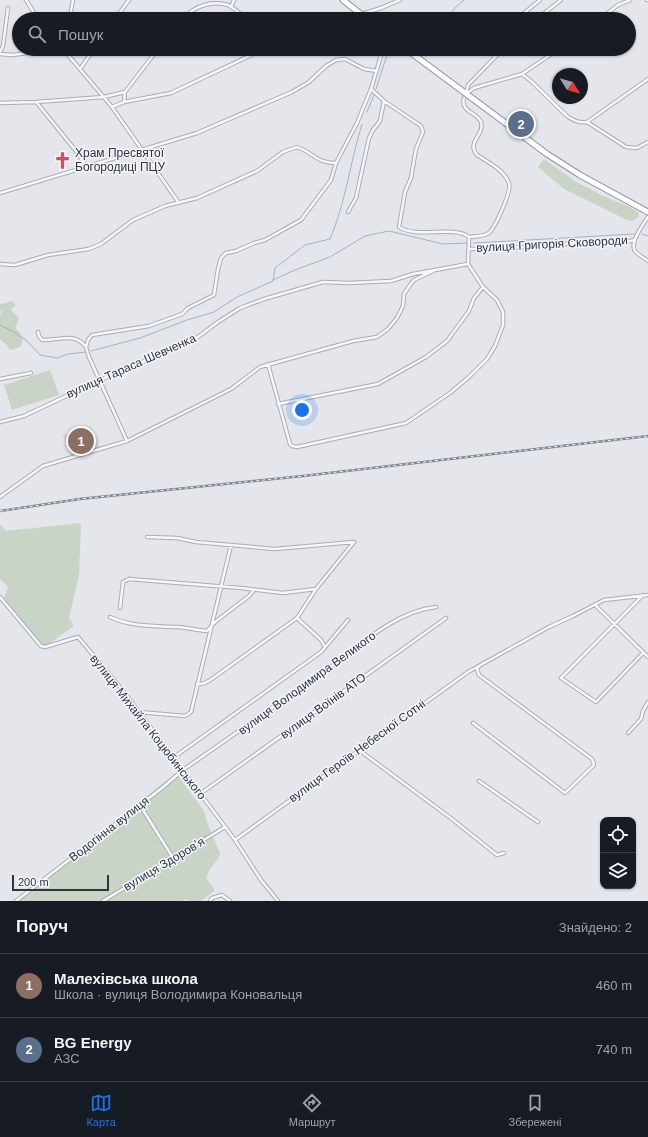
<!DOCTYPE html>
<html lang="uk">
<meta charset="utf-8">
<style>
:root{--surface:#171b24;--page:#242831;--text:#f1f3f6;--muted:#9ea1a6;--line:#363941;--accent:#1a73e8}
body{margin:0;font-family:Helvetica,sans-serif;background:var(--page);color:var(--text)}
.controls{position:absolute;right:12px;bottom:12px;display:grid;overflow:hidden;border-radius:8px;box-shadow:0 1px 3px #0004}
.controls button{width:36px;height:36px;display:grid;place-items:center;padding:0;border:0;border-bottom:1px solid var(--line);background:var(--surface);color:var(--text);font:20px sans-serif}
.compass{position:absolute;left:552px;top:68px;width:36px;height:36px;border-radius:50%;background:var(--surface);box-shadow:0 1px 3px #0004;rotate:127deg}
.scale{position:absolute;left:12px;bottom:10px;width:97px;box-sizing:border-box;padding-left:4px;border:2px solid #2d3442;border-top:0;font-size:11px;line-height:14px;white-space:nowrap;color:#2d3442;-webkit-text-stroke:3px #f3f5f8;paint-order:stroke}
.you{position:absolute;left:302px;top:410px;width:14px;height:14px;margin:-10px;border:3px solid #fff;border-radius:50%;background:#1a73e8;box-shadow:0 0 0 6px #1a73e833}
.badge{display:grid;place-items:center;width:26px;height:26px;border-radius:50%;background:var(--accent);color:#fff;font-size:13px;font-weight:700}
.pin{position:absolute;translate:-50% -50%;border:2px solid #fff;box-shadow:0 1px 4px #0006}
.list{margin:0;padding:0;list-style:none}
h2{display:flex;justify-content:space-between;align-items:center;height:52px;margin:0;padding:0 16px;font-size:17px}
h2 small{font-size:13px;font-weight:400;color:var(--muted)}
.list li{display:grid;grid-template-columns:26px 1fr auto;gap:12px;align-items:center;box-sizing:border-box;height:64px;padding:0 16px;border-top:1px solid var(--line)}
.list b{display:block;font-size:15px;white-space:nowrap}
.list p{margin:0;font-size:13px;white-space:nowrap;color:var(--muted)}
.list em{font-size:13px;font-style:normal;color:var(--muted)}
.icon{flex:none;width:22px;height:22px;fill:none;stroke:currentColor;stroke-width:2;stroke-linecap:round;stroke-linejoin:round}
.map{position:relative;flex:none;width:648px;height:901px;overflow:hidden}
.search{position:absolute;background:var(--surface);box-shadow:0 1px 3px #0004;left:12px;right:12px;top:12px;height:44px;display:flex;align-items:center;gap:10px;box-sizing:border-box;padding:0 14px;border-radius:22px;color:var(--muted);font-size:15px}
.sheet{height:180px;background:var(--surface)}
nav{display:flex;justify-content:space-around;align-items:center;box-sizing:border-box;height:56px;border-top:1px solid var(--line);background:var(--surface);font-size:11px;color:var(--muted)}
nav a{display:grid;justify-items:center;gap:2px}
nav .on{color:var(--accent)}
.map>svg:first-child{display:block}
.built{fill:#d2d5dc}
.green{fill:#c9d4c6}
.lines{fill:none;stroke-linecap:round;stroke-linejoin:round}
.stream{stroke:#a2b4c7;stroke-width:1}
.street-casing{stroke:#a9adb5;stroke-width:4.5}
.highway-casing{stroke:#8c94a0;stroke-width:7}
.street{stroke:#f6f7f9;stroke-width:2.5}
.highway{stroke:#fff;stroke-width:5}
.rail-casing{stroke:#7e8693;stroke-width:2.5}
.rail{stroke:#f3f5f8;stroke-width:1;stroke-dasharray:3;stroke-linecap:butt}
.labels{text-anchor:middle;stroke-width:3;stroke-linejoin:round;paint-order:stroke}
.poi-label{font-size:12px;fill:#2d3442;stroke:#f3f5f8;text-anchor:start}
.street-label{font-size:12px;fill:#2d3442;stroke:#f3f5f8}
</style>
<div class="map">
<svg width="648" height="901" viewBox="0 0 648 901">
<rect width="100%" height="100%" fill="#e4e6eb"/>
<!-- built -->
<path class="built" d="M91,428L99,448L71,455L63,435L82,429L83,431Z"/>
<!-- green -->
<path class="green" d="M544,159L575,181L603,196L632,208L639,213C639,217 636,219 632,221L627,220L564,189L538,167Z
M9,301L14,302L16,306H15L11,310L19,318L15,328C22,334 25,339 20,347L10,350L7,345L0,339V315L2,311H0V304L7,303Z
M50,370L59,395L12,410L4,385Z
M81,523L79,575L69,618L74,626L47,645L43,646L4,598L8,587L0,579V526L1,525L6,531Z
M176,773L204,811L206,820L220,853L218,859L210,869L206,878L214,889V891L201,901H189L186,899L183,901H14Z"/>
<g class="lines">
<!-- stream -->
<path class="stream" d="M450,19C450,11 458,5 464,0
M376,89L389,49
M367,112L374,95
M642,234L648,236
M474,243L634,234
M273,280L295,270L330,257L365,236L389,231L443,244L467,243
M0,325L14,332L26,340L40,355L57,358L68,354L86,352
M91,351L140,338L187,320L214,312L237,297L273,281L275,268L305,245L330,239C346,202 350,162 362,124"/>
<defs>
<path id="street" d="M26,0L38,19
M647,0H648
M231,7L234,0
M362,14L381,8L400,0
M68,19L70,16L73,0
M115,19L129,0
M183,19C194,6 212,0 228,5C235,9 241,14 247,19
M315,19C325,12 334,14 345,19
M517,19L540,0
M537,19L561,0
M600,19L618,5L630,0
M63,49L112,107L179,203
M0,52L3,46L8,8
M0,54L12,55L59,49
M494,56L495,49
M80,69L94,49
M522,74L531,81L568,117C575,121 579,123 587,122L648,79
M371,89L384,101L421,126L423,132L416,149L411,178L405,192L399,227C417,239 453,225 469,237
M125,92L124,102L171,93L264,49
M466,93L468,85L503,49
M466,94L474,88L522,74L559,49
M464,98C460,112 477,112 481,122C485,135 466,142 477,155C488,162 504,170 509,183C512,191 496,225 490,232C485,237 476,236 469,237
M0,103L36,102L104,97L125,92L158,49
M37,103L76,151L87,167
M112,107L124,102
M587,122L626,147L637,148L648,142
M0,193L197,133L292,92L309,82L326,66L336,60L345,59L364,69L377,71
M348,212L356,198L369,138L373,130L380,121L384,101
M648,217C644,223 629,243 635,251C638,255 644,258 648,261
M469,249L529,247L577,243L625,242L635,240
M0,264L15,265L48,255L89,249L101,244L133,220L165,206L197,198L257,171L283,152L297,147C314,153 316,163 336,163
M468,264L469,237
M38,332L39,336L42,340C59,341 74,331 86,347
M268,364L290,444L292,446L297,447L406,423L450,393L469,377L487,359L495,346L503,325V312L497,300L483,287L468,264
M0,379L31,373
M278,404L378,384L426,357L447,341L469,311L474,298L483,287
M0,422L24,416L100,380L149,359L198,337L218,322L240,308L264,299L323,282L349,283L391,281L413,274L468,264
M127,441L89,357L86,347L88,340L92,335L149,326L182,314L188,308L214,295L218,269L221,258L226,253L236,251L254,243L265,240L301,220L331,180L336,163L357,123L371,89L383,49
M0,497L43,466L127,441L231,389L260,367L353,341L377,337L388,329L397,318L403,306L404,294L410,285L414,280L435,270
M147,537L177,538L196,542L275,549L354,542
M0,597L41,646L45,647L78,637L124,692L235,840L261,880L278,901
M595,605L648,657
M120,608L123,582L129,579L241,588L283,593L316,589
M110,617C132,627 154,626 178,627C188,628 197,630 207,631L215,622L249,596L254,590
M297,618L321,640L325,647
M643,653L596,702L561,678L643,595
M197,684H202L209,681L297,618L316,589L354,542
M139,712L185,716L191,712L231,545
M473,723L565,793L593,766L594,764L592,759L479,675L477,669L479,666
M628,733L641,719L643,711L648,702
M359,750L452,819L497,855L504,853
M173,758L321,652L348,620
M479,781L538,822
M200,794L446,618
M140,805L173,858
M235,840L468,672L549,627L573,616L604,600L648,595
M16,901L162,788L183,770L339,661C367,639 399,611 436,607
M103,901L225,827
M210,901L212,898L222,895L230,901"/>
<path id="highway" d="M343,0L367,19
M406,49L547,154L580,175L648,212"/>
</defs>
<!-- street casing -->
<use href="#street" class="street-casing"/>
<!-- highway casing -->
<use href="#highway" class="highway-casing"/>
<!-- street -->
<use href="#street" class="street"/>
<!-- highway -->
<use href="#highway" class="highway"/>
<defs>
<path id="rail" d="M0,511L80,499L303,476L648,436"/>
</defs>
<!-- rail casing -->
<use href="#rail" class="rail-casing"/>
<!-- rail -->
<use href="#rail" class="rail"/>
</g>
<!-- icons -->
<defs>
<symbol id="church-bare" viewBox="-9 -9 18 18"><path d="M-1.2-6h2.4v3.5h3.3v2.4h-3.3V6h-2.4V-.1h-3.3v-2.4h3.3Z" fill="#c45463" stroke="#f3f5f8" stroke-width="2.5" paint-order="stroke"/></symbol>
</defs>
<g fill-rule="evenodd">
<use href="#church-bare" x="50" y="148" width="25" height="25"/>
</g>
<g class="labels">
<!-- poi labels -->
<g class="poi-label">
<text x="75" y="157">Храм Пресвятої<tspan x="75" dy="14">Богородиці ПЦУ</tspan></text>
</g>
<!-- street labels -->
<g class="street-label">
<text transform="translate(552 244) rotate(-3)" y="4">вулиця Григорія Сковороди</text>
<text transform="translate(131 366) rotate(-24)" y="4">вулиця Тараса Шевченка</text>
<text transform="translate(307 683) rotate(-36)" y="4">вулиця Володимира Великого</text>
<text transform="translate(323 706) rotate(-36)" y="4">вулиця Воїнів АТО</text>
<text transform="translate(148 727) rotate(52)" y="4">вулиця Михайла Коцюбинського</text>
<text transform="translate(357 751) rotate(-36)" y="4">вулиця Героїв Небесної Сотні</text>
<text transform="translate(109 829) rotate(-38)" y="4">Водогінна вулиця</text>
<text transform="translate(164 864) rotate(-31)" y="4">вулиця Здоровʼя</text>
</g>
</g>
</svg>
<div class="controls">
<button><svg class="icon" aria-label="locate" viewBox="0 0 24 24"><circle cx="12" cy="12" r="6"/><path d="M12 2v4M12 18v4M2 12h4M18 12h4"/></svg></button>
<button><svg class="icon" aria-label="layers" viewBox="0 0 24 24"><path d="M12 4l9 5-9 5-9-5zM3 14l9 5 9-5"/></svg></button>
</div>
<svg class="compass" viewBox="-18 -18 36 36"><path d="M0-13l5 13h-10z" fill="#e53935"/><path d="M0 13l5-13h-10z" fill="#9ea1a6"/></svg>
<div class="scale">200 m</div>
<div class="you"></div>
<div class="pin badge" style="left:81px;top:441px;background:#8d6e63">1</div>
<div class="pin badge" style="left:521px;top:124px;background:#5c6f8a">2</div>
<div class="search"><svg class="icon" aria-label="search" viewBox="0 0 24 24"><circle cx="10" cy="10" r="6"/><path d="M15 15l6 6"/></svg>Пошук</div>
</div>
<section class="sheet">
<h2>Поруч<small>Знайдено: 2</small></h2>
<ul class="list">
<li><span class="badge" style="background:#8d6e63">1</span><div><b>Малехівська школа</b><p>Школа · вулиця Володимира Коновальця</p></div><em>460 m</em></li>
<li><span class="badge" style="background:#5c6f8a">2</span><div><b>BG Energy</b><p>АЗС</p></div><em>740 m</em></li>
</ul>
</section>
<nav>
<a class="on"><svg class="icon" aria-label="map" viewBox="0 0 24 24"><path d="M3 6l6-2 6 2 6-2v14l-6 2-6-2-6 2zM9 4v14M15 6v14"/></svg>Карта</a>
<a><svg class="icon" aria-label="directions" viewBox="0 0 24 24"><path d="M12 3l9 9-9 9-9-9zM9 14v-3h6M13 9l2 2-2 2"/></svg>Маршрут</a>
<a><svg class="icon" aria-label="saved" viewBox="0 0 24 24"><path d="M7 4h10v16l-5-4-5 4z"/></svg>Збережені</a>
</nav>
